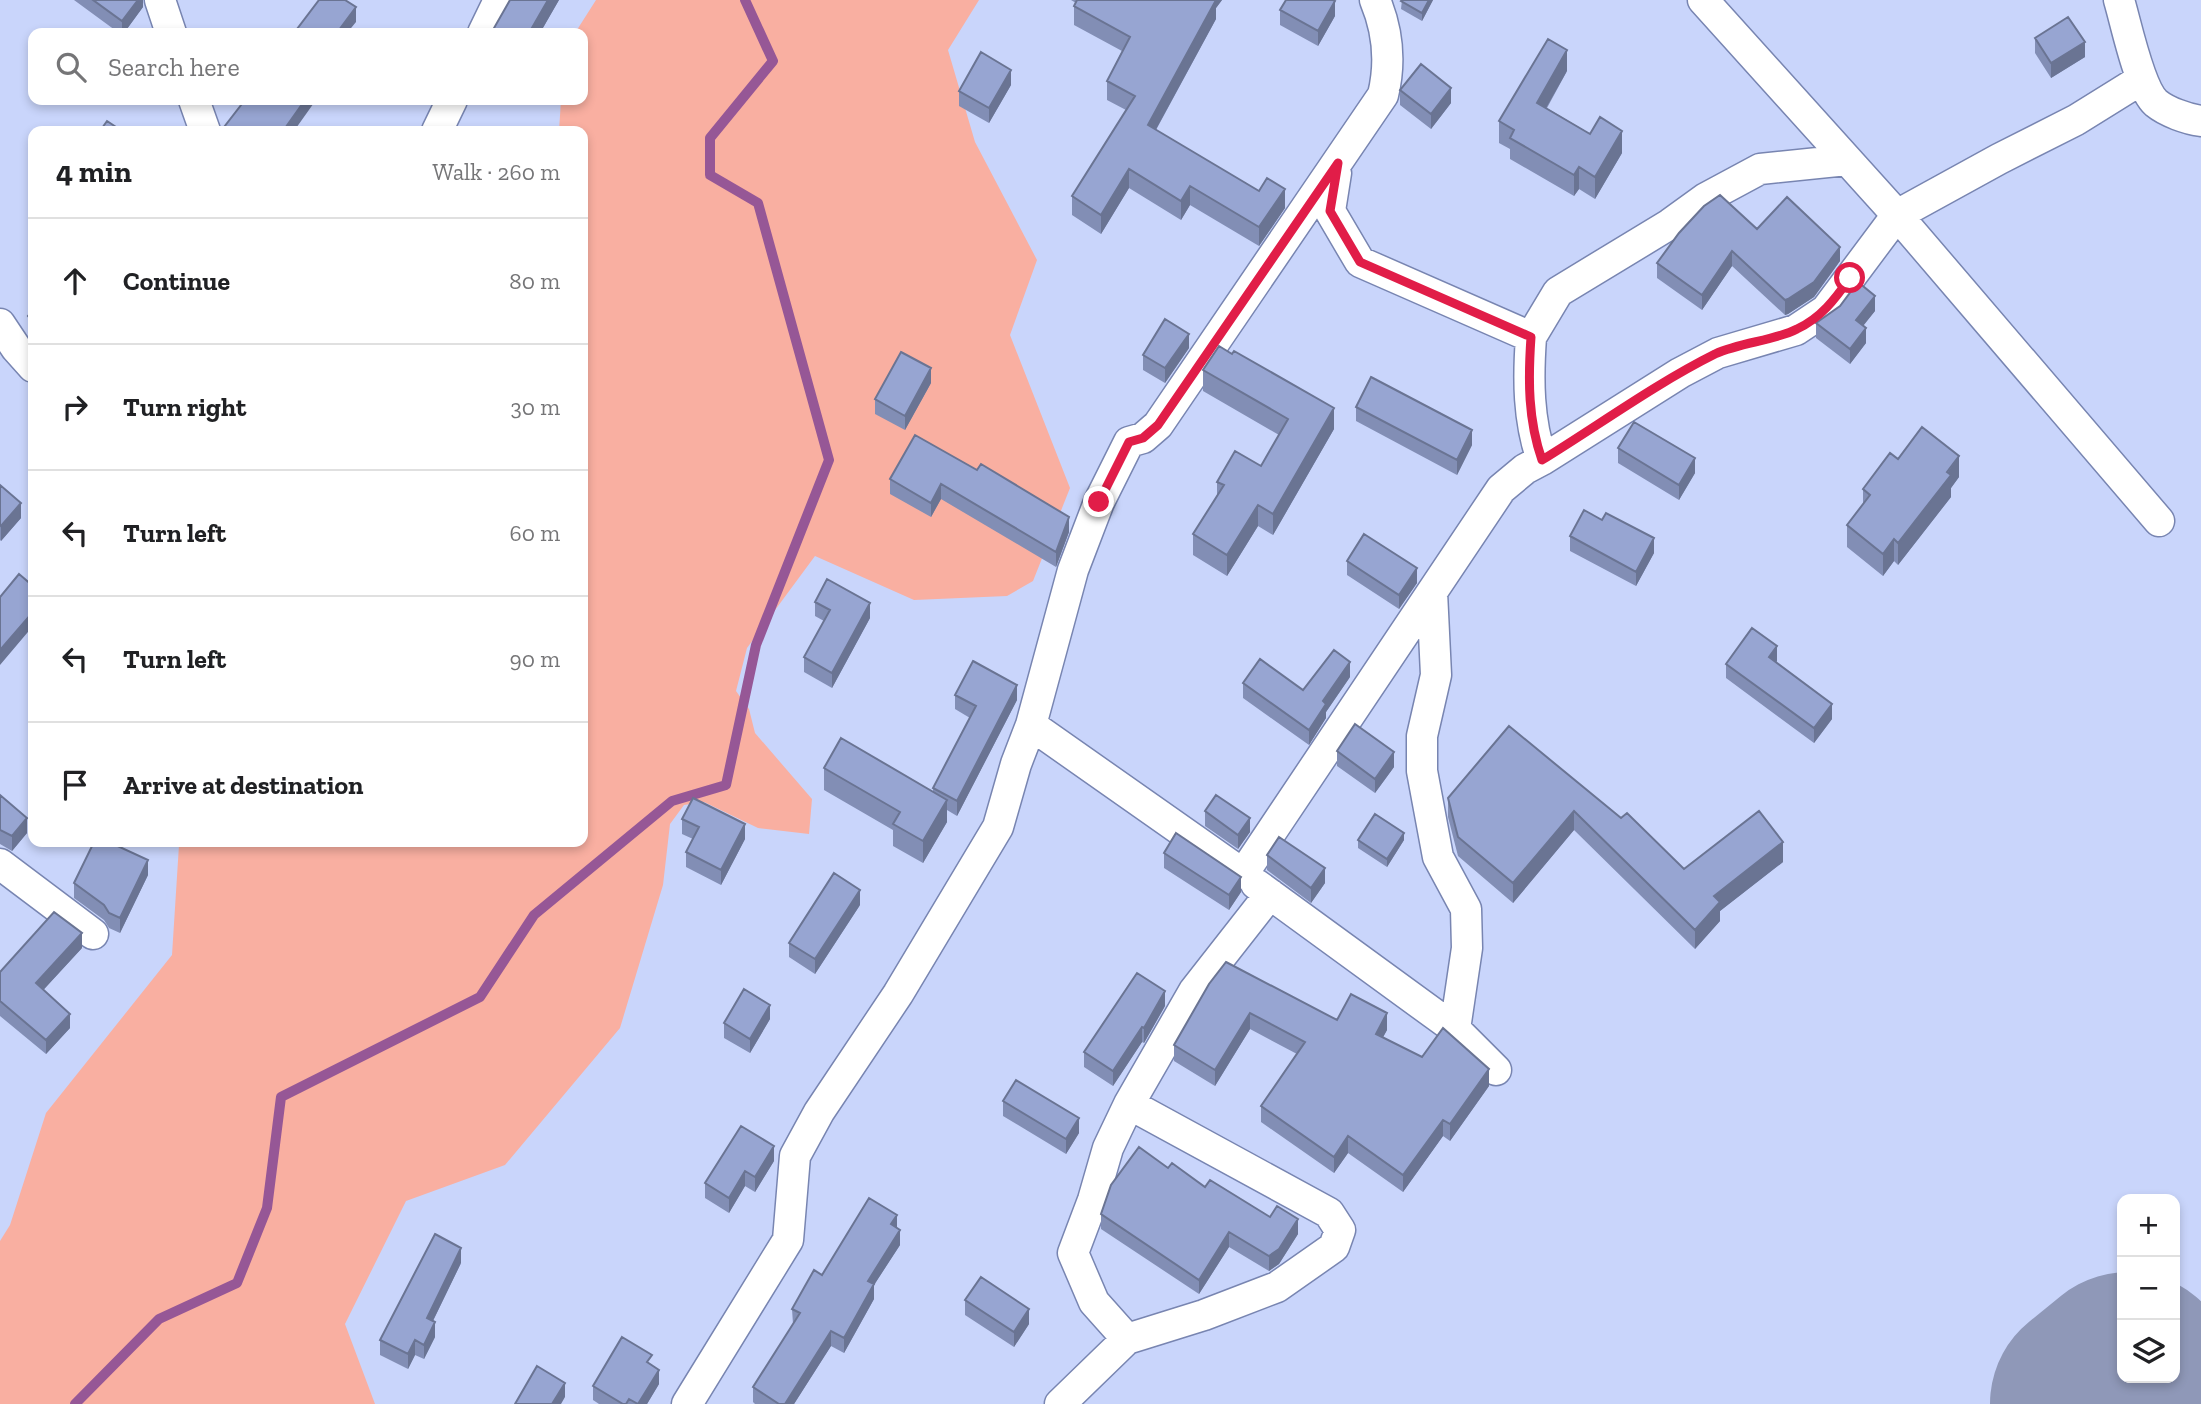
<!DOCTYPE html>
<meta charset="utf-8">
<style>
:root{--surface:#fff;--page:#f6f6f6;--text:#202124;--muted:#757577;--line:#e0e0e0}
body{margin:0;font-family:"Zilla Slab",serif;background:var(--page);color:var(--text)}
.controls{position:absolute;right:21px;bottom:21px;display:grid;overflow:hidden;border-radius:14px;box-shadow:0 4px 10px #0003}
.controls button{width:63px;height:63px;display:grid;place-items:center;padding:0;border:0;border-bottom:2px solid var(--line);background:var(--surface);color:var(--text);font:35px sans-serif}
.stop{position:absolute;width:21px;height:21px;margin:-16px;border:5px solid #e11d48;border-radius:50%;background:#fff}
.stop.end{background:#e11d48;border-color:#fff;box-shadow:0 2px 7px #0008}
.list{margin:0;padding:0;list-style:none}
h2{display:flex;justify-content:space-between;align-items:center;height:91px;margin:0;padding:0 28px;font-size:30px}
h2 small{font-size:23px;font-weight:400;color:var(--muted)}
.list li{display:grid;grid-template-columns:46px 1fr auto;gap:21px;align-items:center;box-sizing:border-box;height:126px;padding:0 28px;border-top:2px solid var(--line)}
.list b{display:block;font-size:26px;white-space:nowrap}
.list em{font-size:23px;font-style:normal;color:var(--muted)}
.icon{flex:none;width:38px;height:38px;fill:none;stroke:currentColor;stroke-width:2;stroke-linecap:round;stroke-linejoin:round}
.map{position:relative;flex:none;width:2201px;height:1404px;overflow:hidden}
.search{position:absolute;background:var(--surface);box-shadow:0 4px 10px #0003;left:28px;top:28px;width:560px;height:77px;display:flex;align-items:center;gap:18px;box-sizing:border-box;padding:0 24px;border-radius:14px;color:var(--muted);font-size:26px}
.panel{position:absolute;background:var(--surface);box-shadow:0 4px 10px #0003;left:28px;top:126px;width:560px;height:721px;border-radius:14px}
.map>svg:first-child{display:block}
.green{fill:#f9afa1}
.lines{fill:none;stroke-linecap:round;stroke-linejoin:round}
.stream{stroke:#965796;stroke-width:10}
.runway{stroke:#8f98b8;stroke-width:212}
.minor-casing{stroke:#7885b1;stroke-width:33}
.minor{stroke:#fff;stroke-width:30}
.wall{fill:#828eb5}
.shaded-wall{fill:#6a7493}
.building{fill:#97a5d2;stroke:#6a7493;stroke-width:2}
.route{stroke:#e11d48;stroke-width:9}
</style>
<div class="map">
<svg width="2201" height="1404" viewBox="0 0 2201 1404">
<rect width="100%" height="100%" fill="#c9d5fb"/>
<!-- green -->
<path class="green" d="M596,0H979L948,50L975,142L1037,260L1010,335L1070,488L1033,581L1007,596L914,600L815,556L747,648L736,691L749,709L755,733L812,799L809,834L758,828L704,802L684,805L670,824L663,885L620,1028L505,1165L406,1201L345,1324L375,1404H0V1241L10,1225L46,1113L172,955L179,845L177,842H583V131H559L561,100H583V33H575Z"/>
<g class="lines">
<!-- stream -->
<path class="stream" d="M75,1404L159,1319L237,1283L267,1208L281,1097L480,997L534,915L672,801L726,785L756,645L829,460L758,203L710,175V138L773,61L745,0"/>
<!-- runway -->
<path class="runway" d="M2096,1404L2128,1378"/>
<defs>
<path id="minor" d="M160,0L171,33
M1703,0L1897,215L2159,521
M2119,0C2126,23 2139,88 2156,103C2167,112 2187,119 2201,121
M483,33L499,0
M194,100L205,131
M437,131L452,100
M1336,173L1330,211L1360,262L1531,337C1528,379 1528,420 1542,460
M0,324L16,348L33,367
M1531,337L1558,292L1670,224L1706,198L1760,169L1847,160
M1432,592L1436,675L1422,736V771L1438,857L1466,909L1467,948L1455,1029
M1031,725L1243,874L1501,489L1525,469L1542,460L1680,373L1718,353L1796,330L1826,310L1897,215L1999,159L2076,120L2142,79
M0,864L93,934
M1256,884L1455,1029L1496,1070
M1127,1339L1094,1302L1073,1253L1093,1200L1108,1148L1129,1104L1194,991L1270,894
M687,1404L788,1240L795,1156L819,1112L898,994L998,827L1016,764L1031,725L1073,570L1099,502L1129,442L1143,438L1158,425L1383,95C1391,62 1388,31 1375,0
M1060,1404L1127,1339L1204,1315L1277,1287L1334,1247L1340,1230L1329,1213L1129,1104"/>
</defs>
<!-- minor casing -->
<use href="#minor" class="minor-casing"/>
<!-- minor -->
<use href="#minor" class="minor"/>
</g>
<!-- wall -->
<path class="wall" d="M74,0H143V7L124,33H119Z
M510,0H559L540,33H494V28Z
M1071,0H1222L1216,8V19L1156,130L1285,208L1259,246L1190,205L1181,220L1129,188L1101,234L1072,215V196L1126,110L1107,100V81L1122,51L1074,25V6L1076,3Z
M1402,0H1433L1422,21L1401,9Z
M1280,10L1335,16L1318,46L1280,25Z
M2035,38L2085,57L2051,78L2035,53Z
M1567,71L1547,108L1622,153L1595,199L1579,189L1574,196L1510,159V149L1499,143V121Z
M1011,85L989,123L959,106V91Z
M1400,90L1451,103L1431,129L1400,105Z
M1757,229L1840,261L1814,297L1788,314L1785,315L1732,266L1702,310L1657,278V263Z
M33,310V341L28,335V316Z
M1875,311L1863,325L1866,343L1850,364L1816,338V323Z
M1189,348L1165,383L1143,370V355Z
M1203,370L1334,429L1273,535L1258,526L1227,576L1193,555V534L1217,496V482L1261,466L1279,435L1203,391Z
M931,383L905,430L875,414V399Z
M1356,407L1472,445L1457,475L1356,421Z
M1618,448L1695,473L1679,500L1618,463Z
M1898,459L1959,477L1951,488V497L1898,565L1894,561L1883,576L1847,547V525L1863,504V489Z
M977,470L1069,532L1056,567L941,499L931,517L890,494V479Z
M0,485L21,518L1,541L0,540Z
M1570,536L1654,553L1636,586L1570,551Z
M1347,561L1417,583L1399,609L1347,575Z
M815,602L870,618L832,688L804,672V657L824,621L815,616Z
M1777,661L1776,662L1832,719L1814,743L1726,678V664Z
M1350,677L1326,712V718L1309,745L1243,698V683L1303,690Z
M955,695L1017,700L957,816L947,810V822L923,863L893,846V830L824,790V768L933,792V788L970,718L955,709Z
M1509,726L1684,869L1783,862L1720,911V921L1695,949L1574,830L1513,903L1458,856L1448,817V798Z
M1337,751L1394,767L1375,793L1337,766Z
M0,795L27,833L12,851L0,844Z
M1205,811L1250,832L1238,849L1205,826Z
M682,819L745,839L721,885L686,867V852L693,839L682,834Z
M1358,840H1404L1387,867L1358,848Z
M1164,853L1241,892L1229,910L1164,868Z
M1267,855L1325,883L1311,903L1267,870Z
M148,875L120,933L109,928L104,920L74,898V883Z
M860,905L815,974L789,957V943Z
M82,948L43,990L70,1028L46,1054L0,1016V972Z
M1209,984L1337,1020L1387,1030L1383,1037L1422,1057L1489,1086L1450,1141L1443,1136L1403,1192L1348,1153L1334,1173L1261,1122V1106L1297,1054L1250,1029L1215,1086L1174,1061V1045Z
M1165,1006L1144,1043L1142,1042L1113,1086L1084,1067V1052Z
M770,1019L750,1053L724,1038V1023Z
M1003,1101L1079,1133L1066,1154L1003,1116Z
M774,1161L755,1192L745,1186L729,1213L705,1198V1183Z
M1168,1168L1298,1234L1279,1264L1269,1271L1229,1247L1199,1294L1101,1229V1214Z
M897,1228L900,1245L874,1285V1299L844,1353L831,1346L794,1404H755L753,1402V1387L793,1324L792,1309L822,1275Z
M461,1263L433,1321L435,1337L424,1359L415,1355L408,1369L380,1355V1340Z
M965,1300L1029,1324L1014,1347L965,1315Z
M652,1365L659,1384L647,1404H599L593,1400V1386Z"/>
<!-- shaded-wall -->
<path class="shaded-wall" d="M138,0H143V7L124,33H122V21Z
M548,0H559L540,33H529Z
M1211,0H1222L1216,8V19L1148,144V125Z
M1429,0H1433L1422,21V13Z
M1335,1V16L1318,46V31Z
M356,7V22L347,33H339V30Z
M2085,42V57L2051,78V63Z
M1567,50V71L1537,124V103Z
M1011,70V85L989,123V108Z
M1451,88V103L1431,129V114Z
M305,100H316L294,131H283Z
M1622,131V153L1595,199V177Z
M1579,167V189L1574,196V175Z
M1129,169V188L1101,234V215Z
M1190,186V205L1181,220V201Z
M1285,189V208L1259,246V227Z
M1840,247V261L1814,297L1788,314L1785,315V300Z
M1732,251V266L1702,310V295Z
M1875,296V311L1856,335V320Z
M1866,328V343L1850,364V349Z
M1189,334V348L1165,383V368Z
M931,368V383L905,430V416Z
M1334,408V429L1273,535V514Z
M1472,430V445L1457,475V460Z
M1959,456V477L1951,488V497L1898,565V543Z
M1695,458V473L1679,500V485Z
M941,484V499L931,517V503Z
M21,503V518L1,541V526Z
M1258,505V526L1227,576V555Z
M1069,517V532L1056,567V552Z
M1654,538V553L1636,586V572Z
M1894,539V561L1883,576V554Z
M1417,568V583L1399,609V595Z
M870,603V618L832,688V673Z
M33,612V626L0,665V650Z
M1777,646V661L1769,672V657Z
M1350,662V677L1326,712V718L1309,745V730L1323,701Z
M1017,685V700L957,816V801Z
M1832,704V719L1814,743V728Z
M1394,752V767L1375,793V779Z
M947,800V822L923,863V841Z
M1574,811V830L1513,903V883Z
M27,818V833L12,851V836Z
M1250,818V832L1238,849V835Z
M745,824V839L721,885V870Z
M1404,833V840L1387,867V859Z
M1783,842V862L1720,911V921L1695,949V930L1714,896Z
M148,860V875L120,933V918Z
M1325,868V883L1311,903V888Z
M1241,877V892L1229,910V895Z
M860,890V905L815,974V959Z
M82,933V948L36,998V983Z
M1165,991V1006L1144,1043V1028Z
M770,1005V1019L750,1053V1039Z
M1250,1013V1029L1215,1086V1070Z
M1387,1013V1030L1376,1050V1034Z
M70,1014V1028L46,1054V1040Z
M1142,1027V1042L1113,1086V1071Z
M1489,1069V1086L1450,1141V1124Z
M1079,1118V1133L1066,1154V1139Z
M1443,1120V1136L1403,1192V1175Z
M1348,1136V1153L1334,1173V1157Z
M774,1146V1161L755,1192V1177Z
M745,1171V1186L729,1213V1198Z
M897,1215V1230L891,1224Z
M1298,1219V1234L1279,1264L1269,1271V1256Z
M900,1230V1245L874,1285V1299L844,1353V1338L868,1281Z
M1229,1232V1247L1199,1294V1280Z
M461,1248V1263L427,1333V1318Z
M1029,1309V1324L1014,1347V1332Z
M435,1322V1337L424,1359V1345Z
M831,1331V1346L794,1404H785Z
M415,1340V1355L408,1369V1354Z
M659,1370V1384L647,1404H638Z
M565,1383V1397L561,1404H552Z"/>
<!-- building -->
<path class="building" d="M93,0H138L122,21Z
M319,0H345L356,7L339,30L343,33H294Z
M510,0H548L529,33H503L494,28Z
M1077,0H1216L1148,125L1259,191L1267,178L1285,189L1259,227L1190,186L1181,201L1129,169L1101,215L1072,196L1135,96L1107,81L1130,37L1074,6Z
M1286,0H1333L1335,1L1318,31L1280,10Z
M1402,0H1429L1422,13L1401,1Z
M2068,17L2085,42L2051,63L2035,38Z
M1548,39L1567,50L1537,103L1590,134L1600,117L1622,131L1595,177L1579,167L1574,175L1510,138L1514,130L1499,121Z
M981,52L1011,70L989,108L959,91Z
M1421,64L1451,88L1431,114L1400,90Z
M245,100H305L283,131H221Z
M107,121L122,131H100Z
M1720,195L1757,229L1787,197L1840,247L1814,282L1788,299L1785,300L1732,251L1702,295L1657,263L1679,233L1704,206Z
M1858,282L1875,296L1856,320L1866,328L1850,349L1816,323L1840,306Z
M33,310V322L28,316Z
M1165,319L1189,334L1165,368L1143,355Z
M1219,346L1232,354L1234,351L1334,408L1273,514L1258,505L1227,555L1193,534L1224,485L1217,482L1235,451L1261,466L1288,419L1203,370Z
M901,352L931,368L905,416L875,399Z
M1371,377L1472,430L1457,460L1356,407Z
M1634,422L1695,458L1679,485L1618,448Z
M1922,427L1959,456L1947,472L1951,475L1898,543L1894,539L1883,554L1847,525L1870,495L1863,489L1890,453L1898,459Z
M915,435L977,470L981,464L1069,517L1056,552L941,484L931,503L890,479Z
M0,485L21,503L1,526L0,525Z
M1584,510L1602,520L1606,513L1654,538L1636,572L1570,536Z
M1364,534L1417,568L1399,595L1347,561Z
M19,574L33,586V612L0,650V597Z
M827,579L870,603L832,673L804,657L830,610L815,602Z
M1752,628L1777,646L1769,657L1832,704L1814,728L1726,664Z
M1334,650L1350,662L1323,701L1326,704L1309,730L1243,683L1260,659L1303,690Z
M973,661L1017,685L957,801L933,788L976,706L955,695Z
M1355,724L1394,752L1375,779L1337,751Z
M1509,726L1621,818L1627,813L1684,869L1759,811L1783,842L1714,896L1720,902L1695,930L1574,811L1513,883L1458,837L1448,798Z
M841,738L947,800L923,841L893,824L900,812L824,768Z
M0,795L27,818L12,836L0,830Z
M1216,795L1250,818L1238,835L1205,811Z
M693,798L745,824L721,870L686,852L699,827L682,819Z
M1375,814L1404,833L1387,859L1358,840Z
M1176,833L1241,877L1229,895L1164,853Z
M1279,837L1325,868L1311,888L1267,855Z
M94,842H109L148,860L120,918L109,913L104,905L74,883Z
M834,873L860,890L815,959L789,943Z
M54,912L82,933L36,983L70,1014L46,1040L0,1001V972Z
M1226,962L1337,1020L1351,994L1387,1013L1376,1034L1422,1057L1443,1028L1489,1069L1450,1124L1443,1120L1403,1175L1348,1136L1334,1157L1261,1106L1305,1042L1250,1013L1215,1070L1174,1045L1209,984Z
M1137,973L1165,991L1144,1028L1142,1027L1113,1071L1084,1052Z
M744,989L770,1005L750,1039L724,1023Z
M1016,1080L1079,1118L1066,1139L1003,1101Z
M741,1126L774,1146L755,1177L745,1171L729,1198L705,1183Z
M1139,1147L1168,1168L1172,1163L1205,1187L1210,1180L1270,1217L1277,1206L1298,1219L1279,1249L1269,1256L1229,1232L1199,1280L1101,1214L1111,1185Z
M869,1198L897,1215L891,1224L900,1230L868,1281L874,1284L844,1338L831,1331L785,1404H779L753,1387L800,1313L792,1309L814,1270L822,1275Z
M435,1234L461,1248L427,1318L435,1322L424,1345L415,1340L408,1354L380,1340Z
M981,1277L1029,1309L1014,1332L965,1300Z
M622,1337L652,1355L647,1362L659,1370L638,1404L629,1399L626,1404H623L593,1386Z
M537,1366L565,1383L552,1404H515Z"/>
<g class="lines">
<!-- route -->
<path class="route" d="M1099,502L1129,442L1143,438L1158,425L1338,163L1330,211L1360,262L1531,337C1528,380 1528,420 1542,460C1599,425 1655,384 1715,354C1741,342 1774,341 1797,329C1821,318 1835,299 1850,278"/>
</g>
</svg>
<div class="controls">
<button>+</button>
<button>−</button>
<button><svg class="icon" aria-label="layers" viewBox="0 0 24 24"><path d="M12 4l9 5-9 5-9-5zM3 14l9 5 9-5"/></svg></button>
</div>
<div class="stop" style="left:1850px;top:278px"></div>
<div class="stop end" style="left:1099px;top:502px"></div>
<div class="search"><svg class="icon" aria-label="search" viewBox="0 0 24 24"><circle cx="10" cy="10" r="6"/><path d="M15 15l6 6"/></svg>Search here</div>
<section class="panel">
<h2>4 min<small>Walk · 260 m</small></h2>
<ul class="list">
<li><svg class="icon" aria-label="ahead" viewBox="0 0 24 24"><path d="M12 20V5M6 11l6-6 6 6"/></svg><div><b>Continue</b></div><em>80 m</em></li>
<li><svg class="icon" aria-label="right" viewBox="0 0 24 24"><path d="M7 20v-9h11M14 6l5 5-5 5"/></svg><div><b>Turn right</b></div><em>30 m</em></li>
<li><svg class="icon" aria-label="left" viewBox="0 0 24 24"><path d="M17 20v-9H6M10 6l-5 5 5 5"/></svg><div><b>Turn left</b></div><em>60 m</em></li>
<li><svg class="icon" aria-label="left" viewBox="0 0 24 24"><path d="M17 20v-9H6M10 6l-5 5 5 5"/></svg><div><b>Turn left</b></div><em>90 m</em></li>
<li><svg class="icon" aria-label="arrive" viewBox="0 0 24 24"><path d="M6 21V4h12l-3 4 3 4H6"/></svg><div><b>Arrive at destination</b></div></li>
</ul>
</section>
</div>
